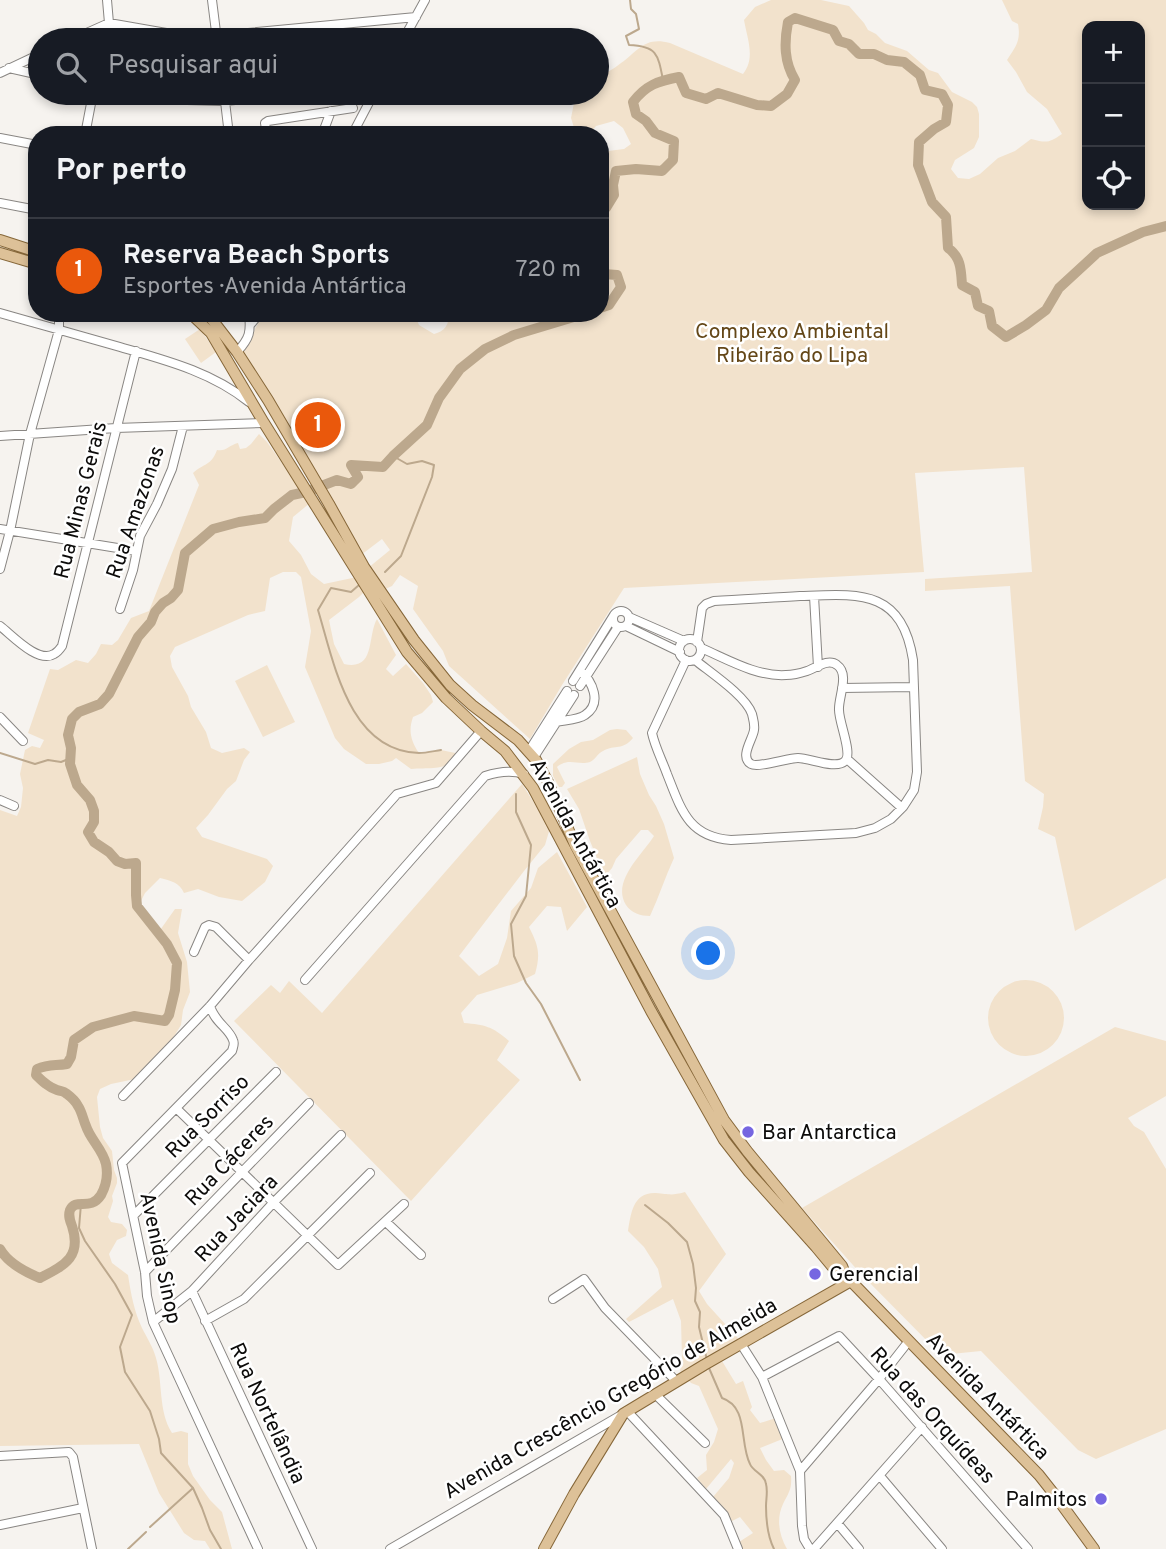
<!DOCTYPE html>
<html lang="pt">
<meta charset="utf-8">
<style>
:root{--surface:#171b24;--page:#242831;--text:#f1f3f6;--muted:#9ea1a6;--line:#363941;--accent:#ea580c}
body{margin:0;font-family:Overpass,sans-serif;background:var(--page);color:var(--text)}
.controls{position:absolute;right:21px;top:21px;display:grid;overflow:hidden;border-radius:14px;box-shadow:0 4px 10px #0003}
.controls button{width:63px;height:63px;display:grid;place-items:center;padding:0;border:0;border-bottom:2px solid var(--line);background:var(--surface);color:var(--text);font:35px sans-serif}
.you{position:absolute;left:709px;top:954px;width:24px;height:24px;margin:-18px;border:5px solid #fff;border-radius:50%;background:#1a73e8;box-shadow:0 0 0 10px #1a73e833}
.badge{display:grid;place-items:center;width:46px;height:46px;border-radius:50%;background:var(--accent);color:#fff;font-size:23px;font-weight:700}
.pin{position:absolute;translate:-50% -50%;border:4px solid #fff;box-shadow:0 2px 7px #0006}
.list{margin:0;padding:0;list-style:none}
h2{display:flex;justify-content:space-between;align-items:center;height:91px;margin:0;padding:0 28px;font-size:30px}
h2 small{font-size:23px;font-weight:400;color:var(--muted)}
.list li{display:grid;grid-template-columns:46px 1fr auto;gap:21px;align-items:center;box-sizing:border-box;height:105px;padding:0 28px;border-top:2px solid var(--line)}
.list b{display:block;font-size:26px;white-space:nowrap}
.list p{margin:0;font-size:23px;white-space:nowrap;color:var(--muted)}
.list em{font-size:23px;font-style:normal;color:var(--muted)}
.icon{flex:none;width:38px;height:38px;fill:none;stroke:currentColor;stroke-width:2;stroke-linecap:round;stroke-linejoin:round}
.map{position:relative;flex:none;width:1166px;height:1549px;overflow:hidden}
.search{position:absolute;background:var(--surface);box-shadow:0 4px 10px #0003;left:28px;top:28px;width:581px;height:77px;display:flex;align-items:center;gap:18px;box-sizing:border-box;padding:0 24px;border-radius:38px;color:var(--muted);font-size:26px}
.panel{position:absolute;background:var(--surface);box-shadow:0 4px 10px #0003;left:28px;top:126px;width:581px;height:196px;border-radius:28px}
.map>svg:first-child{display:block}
.green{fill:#f2e2cc;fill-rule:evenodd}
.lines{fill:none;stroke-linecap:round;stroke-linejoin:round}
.stream{stroke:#bca88d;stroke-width:2}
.river{stroke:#bca88d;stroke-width:10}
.minor-casing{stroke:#898683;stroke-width:10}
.major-casing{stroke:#866739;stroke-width:12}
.minor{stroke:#fff;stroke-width:8}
.major{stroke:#ddc198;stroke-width:10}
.poi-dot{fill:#7666e1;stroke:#fff;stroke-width:2.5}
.labels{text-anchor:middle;stroke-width:5;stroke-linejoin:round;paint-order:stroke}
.park-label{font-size:21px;fill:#644718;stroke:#fff}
.street-label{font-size:21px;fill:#0c0b0a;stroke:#fff}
.poi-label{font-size:21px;fill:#0c0b0a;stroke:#fff;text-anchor:start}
</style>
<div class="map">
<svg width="1166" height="1549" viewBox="0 0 1166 1549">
<rect width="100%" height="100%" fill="#f6f3ef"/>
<!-- green -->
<path class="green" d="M771,0H821L849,6L864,23L868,30L876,34L885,43L907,51L929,70L938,73L952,92L972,102L977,107L979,114V137L974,148L955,160L951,169L958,178L969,179L980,174L998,158L1015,151L1031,139C1047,143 1049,143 1062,134L1047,109L1027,92L1016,72L1007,60C1016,46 1021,41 1018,24L1012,21L1002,0H1166V878L1075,931L1055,837L1038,829L1043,807L1044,794L1025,781L1010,586L925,591V579L1032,572L1024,467L915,473L924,572L624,588L562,685L530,739L449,666L443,651L413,609L418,586L400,575L392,586L381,591L368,568L390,550L382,539L361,555L242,352L264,313H414L419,325L434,334C445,331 449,325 449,313H600V152L624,149L631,144L623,128L614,121L596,126L588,135L576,134L571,118L576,93H597V78C605,73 614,69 621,63C639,50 645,36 670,43L743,74C756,58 747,38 744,20L755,7ZM1087,26H1140V205H1087Z
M200,329L216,352L201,363L185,339Z
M259,434L267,442L310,503L293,517L289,541L301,555L311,574L324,584L357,577L365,591L359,597L329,620L334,644L344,664C376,671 367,636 377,619L396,655L386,669L393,676L406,664L423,683L431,695L433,702L422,713L413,717C408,731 411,741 419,753L441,750L460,754C445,772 432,767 411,769L396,758L392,761L379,764H366L344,749L335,738L305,667L311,631L301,577L296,572H283L270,578L265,611L248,615L175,647L170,656L172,667L188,696L191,707L206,732L211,748L222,753L244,748L250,752L244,760L236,781L227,789L208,815L196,828L202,837L267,859L273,866L265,882L242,901L219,897L198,889L184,893C179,882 171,881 160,878L145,893L138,907L158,933L175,909H182L178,933L187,962L190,992L183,1010L181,1025L167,1048L135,1079L111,1084L100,1089L97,1097L100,1127L103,1138L112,1151L114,1170L117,1178V1183L112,1196L113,1201L108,1217L111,1222L122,1224L127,1230L126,1236L117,1240L109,1254L112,1263L128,1275C131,1294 134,1311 142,1328C147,1338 153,1347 156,1358C163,1382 158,1411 172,1433L181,1431L188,1433V1464L193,1476L210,1500L222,1512L232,1549H210L205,1541L194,1540L184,1533L159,1493L139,1444L0,1446V810L17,816L21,807L23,788L20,774L25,750L32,746L40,748L44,740L28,733L50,669L58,670L76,660L88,663L96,654L101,644L112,645L118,640L131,618L149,611L199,485L193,473C204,463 211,466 217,450C226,452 229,445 238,443L240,449L246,448L251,444Z
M267,665L295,722L263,737L235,681Z
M617,729L626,730L633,738C622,751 616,744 603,751C598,753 595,760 590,762C578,766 569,757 557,767L565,783L562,787H559L553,776V764L569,749L581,742L593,740L610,730Z
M637,757L640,774L649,795L656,806L664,824L674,858C665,877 659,897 650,916C641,916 631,913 626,905C611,881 643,854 654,836L648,830H641L616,859L612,868L606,875V880L590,841L579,809L567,789Z
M522,784L550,828L545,845L524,871L459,956L479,976L498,964L507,938L511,911L531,888L538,868L557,852L587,907L567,931L561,907L547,906L529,927C538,945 541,953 535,974L517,983L477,995L461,1013L464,1023C485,1025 492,1026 509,1041L497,1060L520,1080L411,1201L234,1021L271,985L280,993L289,981L322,1013Z
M988 1018a38 38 0 1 1 76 0a38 38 0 1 1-76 0Z
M1115,1027L1166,1041V1096L1128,1118L1134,1126L1144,1132L1166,1169V1429L1096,1459L1078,1450L981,1351L941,1355L861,1274L802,1208Z
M685,1192L726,1254L699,1291L707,1304L745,1346L722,1361L736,1384L743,1381L752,1407L750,1410L760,1423L776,1418L785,1438L760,1448L766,1460L774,1471L784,1470L791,1476C792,1489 789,1492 783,1504C776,1519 779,1535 787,1549H742L739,1542L753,1533L740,1517L730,1522L726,1512L713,1497L729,1478L734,1463L731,1459L706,1489L697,1478L707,1470L706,1455L714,1442L718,1429L699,1386L691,1383L680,1371L682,1359L681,1321L673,1299L629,1322L626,1319L662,1287L658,1269L644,1247L628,1231C631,1213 633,1192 656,1193C669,1194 671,1196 685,1192Z"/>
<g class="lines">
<!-- stream -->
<path class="stream" d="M630,0L631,9L636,14L639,29L626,36L629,45C657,46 658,54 663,80
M385,572L401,556L432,477L434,465L422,461L407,464L393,456
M359,585L351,592L331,588L318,610C334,663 349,751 419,753C426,753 434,751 441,750
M0,753L35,764L48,760L61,762L71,758
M516,794V812L531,845L526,896L511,924L514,956L526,983L541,1004L580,1080
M81,1204L79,1228L85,1241L115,1284L132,1315L120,1347L125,1372L150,1411L159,1439L161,1453L193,1488L202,1508L210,1530L221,1549
M645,1205L668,1223L687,1242L693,1264L696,1288L695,1301L700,1312L699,1327L707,1360
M709,1368L722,1398C749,1407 739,1442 750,1464C753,1472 765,1474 766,1484C768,1491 766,1499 766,1506C766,1520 768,1537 774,1549
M150,1527L193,1488
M128,1549L146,1532"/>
<!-- river -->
<path class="river" d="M600,210L606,208L614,195L613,185L616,171L636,169L662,171L673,160L674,141L655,133L646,121L636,114L633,102C646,85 658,81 679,77L686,93L706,99L718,93L757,105L771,106L787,94L795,80C784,62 784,43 788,22L795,18L833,30L839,41L849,44L859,54H874L887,60L904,62L920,75L925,90L942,94L948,105L946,122L934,129L919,142L918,165L932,202L946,217L948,248C961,257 961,270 962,285L975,292L978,306L989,311L992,326L1006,337L1026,325L1046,310L1059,288L1097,253L1143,232L1166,226
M600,272L604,274L617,275L621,287L609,305L600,308
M0,1249C8,1263 25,1272 40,1278C65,1265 82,1257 72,1226C70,1221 68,1216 70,1210C76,1197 90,1212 101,1195C106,1186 108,1174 106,1164C103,1150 90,1139 86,1126C83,1119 82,1112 78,1106C76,1102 71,1097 67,1094C62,1090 63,1092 57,1090C48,1087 42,1081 36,1075L37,1069C49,1064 55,1066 67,1064L71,1057L74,1040L93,1027L134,1016L165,1021L169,1015L175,990L177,963L167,944L137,906L136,895V863L125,864L117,861L109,852L94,842L88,832L94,822V811L90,800L77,785L70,764L71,748L68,735L72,719L79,712L100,704L109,694L138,637L151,622L155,612L163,603L171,598L178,590L185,553L213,529L239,522L265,518L274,509L292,495L306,492L337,480L351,484L358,477L351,465L383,467L393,456L427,425L439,398L460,369L485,349L514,335L587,313"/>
<defs>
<path id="minor" d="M212,0L217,40
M71,40L109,23L189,37L216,36L416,17
M105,40L109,23L107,0
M403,40L425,0
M9,68L40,75
M0,73L40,54
M135,93L187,100L225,101L304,93
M224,93L229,135
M85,135L93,93
M267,135L265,123L268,121L353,108
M322,135L331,111
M352,135L374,93
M0,138L37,145
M0,203L37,210
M0,313C40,324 80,336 120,347C165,360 212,372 249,402
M250,325L260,313
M237,352C250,338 251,332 249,313
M0,436L116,428L264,423
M0,529L136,551
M0,569L10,531L30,434L59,330V313
M814,596L818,667
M120,609L133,570L140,536L157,504L172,469L183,426
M613 619a8 8 0 1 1 16 0a8 8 0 1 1-16 0Z
M629,617L684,641
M0,626C12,635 38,664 54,654C58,652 60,649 62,646L136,351
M626,626L680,652
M679 650a11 11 0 1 1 22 0a11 11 0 1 1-22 0Z
M686,660L652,733C655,747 662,760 667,774C681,809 688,837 731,840L856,833L875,828L891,819L903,807L914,790L917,772L913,660C902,588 858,594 800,596C771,598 742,599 714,601L706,604L702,608L697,642
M695,660C711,673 746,696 752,714C753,719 755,724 754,730C753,739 739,757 751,764C758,768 788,758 798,758C810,758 836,770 845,761C853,754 839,723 839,710C838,698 850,674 837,665C828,658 816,668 807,671C801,673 793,675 786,675C757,677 727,659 701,648
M573,681L614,615
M580,686L618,627
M842,688L913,687
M0,717L23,741
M550,718L556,722C565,720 578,720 585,715C603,703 592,681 580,670
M529,751L567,691
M534,757L574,695
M847,759L902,808
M0,800L14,806
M194,952L205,927L209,925L216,927L249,960
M305,980L485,776C497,772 512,770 524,774
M210,1006C215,1023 229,1028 233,1040C235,1044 233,1047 232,1051L122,1163L145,1272L147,1296L153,1322L258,1549
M123,1096L210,1006L249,960L397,794L436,783L481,731
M176,1108L338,1265L404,1204
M134,1215L276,1072
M386,1222L421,1255
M145,1272L309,1103
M192,1291L312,1549
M553,1299L584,1279L605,1308L677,1382
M205,1321L244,1299L370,1173
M153,1322L192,1291L273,1203L341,1135
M741,1344L762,1377L800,1471L802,1526L804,1539L810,1549
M762,1377L839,1336L879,1379L1028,1549
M656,1395L705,1443
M627,1411L724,1515L738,1549
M0,1456L69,1452L73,1457L92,1549
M800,1471L879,1379L908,1342
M880,1476L942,1549
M838,1524L859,1549
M0,1525L83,1508
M390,1549L623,1414
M814,1549L922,1427"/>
<path id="major" d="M0,240L37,252
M0,253L37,264
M190,313L211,333L264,423L407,652L446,698L481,731L505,751L533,788L651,1011L724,1140L749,1172L816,1247L836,1271L846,1276L1039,1475L1054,1494L1094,1549
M207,313L237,352L268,400L329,504L364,567L414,640L450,685L472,705L518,740L536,760L548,782L575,845L724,1120L747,1151L842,1266L846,1276
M544,1549L574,1494L623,1414L704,1365L851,1281"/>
</defs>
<!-- minor casing -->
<use href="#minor" class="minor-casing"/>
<!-- major casing -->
<use href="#major" class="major-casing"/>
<!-- minor -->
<use href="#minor" class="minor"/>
<!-- major -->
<use href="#major" class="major"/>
</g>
<!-- markers -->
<g class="poi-dot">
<circle cx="748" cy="1132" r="7"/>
<circle cx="815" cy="1274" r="7"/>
<circle cx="1101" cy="1499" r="7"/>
</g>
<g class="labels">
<!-- park labels -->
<g class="park-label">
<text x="792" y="338">Complexo Ambiental<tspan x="792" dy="24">Ribeirão do Lipa</tspan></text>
</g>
<!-- street labels -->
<g class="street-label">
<text transform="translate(80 500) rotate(-76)" y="7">Rua Minas Gerais</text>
<text transform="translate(135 512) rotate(-71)" y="7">Rua Amazonas</text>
<text transform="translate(576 833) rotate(61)" y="7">Avenida Antártica</text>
<text transform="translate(207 1116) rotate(-45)" y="7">Rua Sorriso</text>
<text transform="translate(229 1160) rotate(-46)" y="7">Rua Cáceres</text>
<text transform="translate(236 1218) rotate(-47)" y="7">Rua Jaciara</text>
<text transform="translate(161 1258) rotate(78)" y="7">Avenida Sinop</text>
<text transform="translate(988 1396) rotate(46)" y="7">Avenida Antártica</text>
<text transform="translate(610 1398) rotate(-30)" y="7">Avenida Crescêncio Gregório de Almeida</text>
<text transform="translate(268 1413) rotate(65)" y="7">Rua Nortelândia</text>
<text transform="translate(933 1415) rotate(48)" y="7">Rua das Orquídeas</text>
</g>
<!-- poi labels -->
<g class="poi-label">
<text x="762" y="1139">Bar Antarctica</text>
<text x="829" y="1281">Gerencial</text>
<text x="1087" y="1506" text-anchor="end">Palmitos</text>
</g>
</g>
</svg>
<div class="controls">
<button>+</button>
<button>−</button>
<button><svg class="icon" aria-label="locate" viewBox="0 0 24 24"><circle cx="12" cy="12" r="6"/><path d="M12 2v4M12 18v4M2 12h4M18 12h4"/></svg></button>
</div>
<div class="you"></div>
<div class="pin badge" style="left:318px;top:425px">1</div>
<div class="search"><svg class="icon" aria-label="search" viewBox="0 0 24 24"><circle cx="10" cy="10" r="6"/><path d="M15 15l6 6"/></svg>Pesquisar aqui</div>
<section class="panel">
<h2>Por perto<small></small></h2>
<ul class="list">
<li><span class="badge">1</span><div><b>Reserva Beach Sports</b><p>Esportes · Avenida Antártica</p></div><em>720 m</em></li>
</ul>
</section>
</div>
